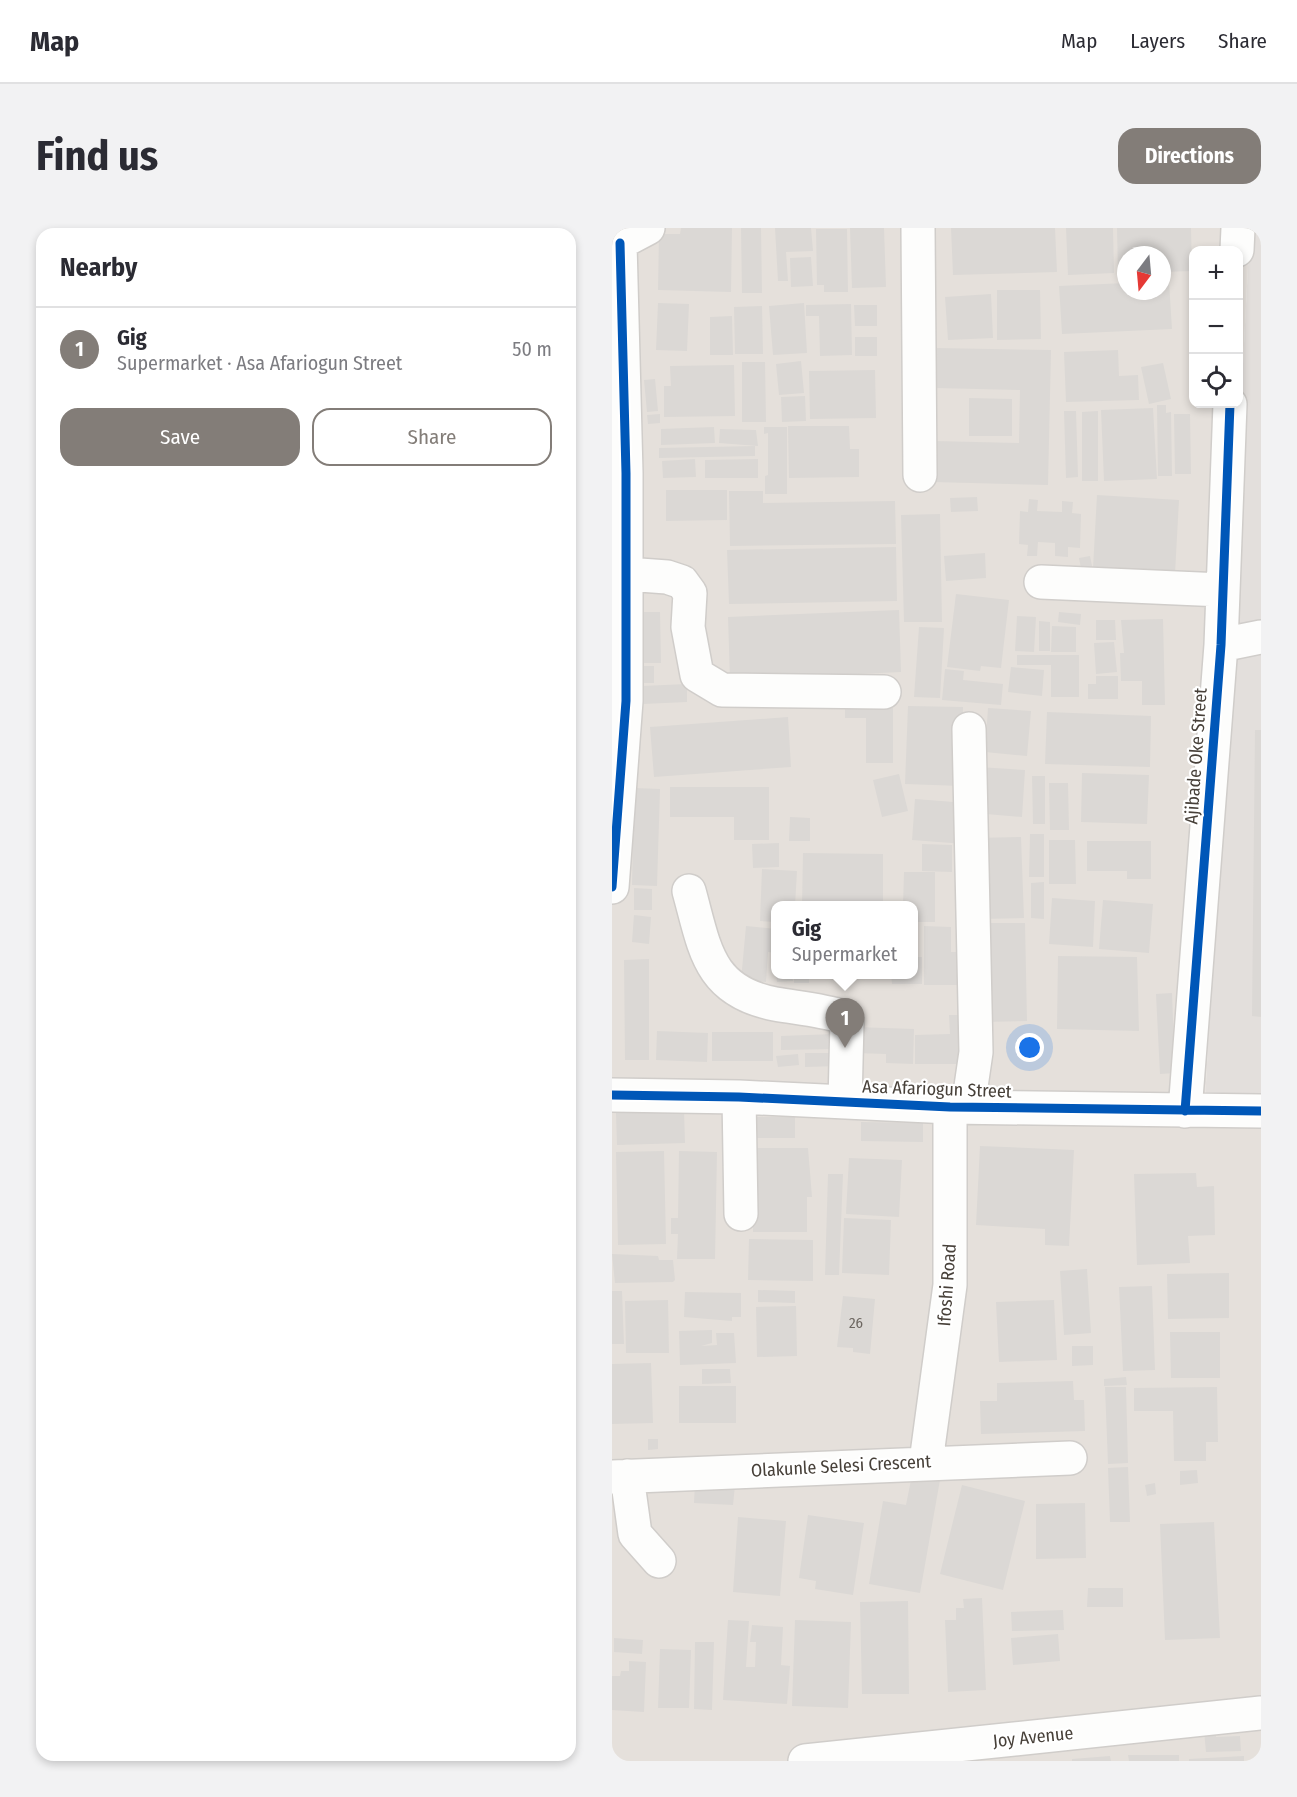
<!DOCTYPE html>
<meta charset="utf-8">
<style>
:root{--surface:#fff;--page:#f2f2f3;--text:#2b2b33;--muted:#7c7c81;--line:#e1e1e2;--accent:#837d78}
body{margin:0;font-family:"Fira Sans Condensed",sans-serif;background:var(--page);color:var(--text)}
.controls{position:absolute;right:18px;top:18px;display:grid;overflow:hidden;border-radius:12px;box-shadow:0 3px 9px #0003}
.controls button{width:54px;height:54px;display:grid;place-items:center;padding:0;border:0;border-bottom:2px solid var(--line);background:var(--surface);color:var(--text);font:30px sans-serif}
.compass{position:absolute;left:505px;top:18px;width:54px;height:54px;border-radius:50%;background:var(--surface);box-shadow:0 3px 9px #0003;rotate:196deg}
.you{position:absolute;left:418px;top:820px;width:21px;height:21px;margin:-15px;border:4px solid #fff;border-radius:50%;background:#1a73e8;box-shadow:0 0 0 9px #1a73e833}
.badge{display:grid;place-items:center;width:39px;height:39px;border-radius:50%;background:var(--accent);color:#fff;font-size:20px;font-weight:700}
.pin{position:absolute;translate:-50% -50px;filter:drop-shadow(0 2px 3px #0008)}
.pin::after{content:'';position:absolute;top:32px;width:21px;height:18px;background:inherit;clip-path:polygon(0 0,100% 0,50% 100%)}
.popup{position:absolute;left:159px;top:673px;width:147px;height:78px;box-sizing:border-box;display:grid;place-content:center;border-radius:12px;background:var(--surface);filter:drop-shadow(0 2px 4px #0005);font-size:20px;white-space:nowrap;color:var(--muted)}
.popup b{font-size:22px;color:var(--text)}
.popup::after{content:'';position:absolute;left:50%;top:100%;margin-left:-12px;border:12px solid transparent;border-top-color:var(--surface)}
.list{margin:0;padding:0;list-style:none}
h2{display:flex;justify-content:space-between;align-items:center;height:78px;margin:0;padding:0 24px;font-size:26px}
h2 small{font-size:20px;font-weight:400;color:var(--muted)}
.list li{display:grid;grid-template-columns:39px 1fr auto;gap:18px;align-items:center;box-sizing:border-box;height:84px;padding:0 24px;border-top:2px solid var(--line)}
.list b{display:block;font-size:22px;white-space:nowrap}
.list p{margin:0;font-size:20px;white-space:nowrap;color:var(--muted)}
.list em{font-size:20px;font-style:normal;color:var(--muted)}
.actions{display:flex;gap:12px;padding:18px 24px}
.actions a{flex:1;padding:14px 0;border:2px solid var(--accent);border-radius:18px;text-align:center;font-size:21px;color:var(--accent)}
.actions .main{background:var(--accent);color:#fff}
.icon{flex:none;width:33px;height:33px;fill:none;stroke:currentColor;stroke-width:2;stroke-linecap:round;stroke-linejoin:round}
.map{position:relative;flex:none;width:649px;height:1533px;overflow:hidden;border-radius:18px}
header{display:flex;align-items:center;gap:36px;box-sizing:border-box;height:84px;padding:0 30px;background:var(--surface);border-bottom:2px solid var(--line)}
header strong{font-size:28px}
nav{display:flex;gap:33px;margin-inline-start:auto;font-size:21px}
.intro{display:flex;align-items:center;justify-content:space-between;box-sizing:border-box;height:144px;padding:0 36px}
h1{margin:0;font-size:42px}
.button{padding:15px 27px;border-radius:18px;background:var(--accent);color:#fff;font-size:21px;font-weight:700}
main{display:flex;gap:36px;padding:0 36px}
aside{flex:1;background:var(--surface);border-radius:18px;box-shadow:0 3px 9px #0003}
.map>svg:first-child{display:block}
.residential{fill:#e5e0db;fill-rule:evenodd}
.industrial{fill:#e3dfdc}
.building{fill:#dbd8d5}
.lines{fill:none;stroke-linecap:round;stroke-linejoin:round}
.minor-casing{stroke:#d0cdca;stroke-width:36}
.minor{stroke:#fdfdfc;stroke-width:33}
.cycleway-casing{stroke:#fff;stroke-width:13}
.cycleway{stroke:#0057b8;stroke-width:9}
.labels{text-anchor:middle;stroke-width:4.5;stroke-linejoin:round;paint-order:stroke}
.number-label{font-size:15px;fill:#6d6761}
.street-label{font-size:18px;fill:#474039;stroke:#fff}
</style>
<header>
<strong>Map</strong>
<nav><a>Map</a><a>Layers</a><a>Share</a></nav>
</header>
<div class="intro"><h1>Find us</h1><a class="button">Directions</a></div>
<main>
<aside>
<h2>Nearby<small></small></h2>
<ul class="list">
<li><span class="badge">1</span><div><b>Gig</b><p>Supermarket · Asa Afariogun Street</p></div><em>50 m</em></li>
</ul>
<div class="actions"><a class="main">Save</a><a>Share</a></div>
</aside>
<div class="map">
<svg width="649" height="1533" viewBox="0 0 649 1533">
<rect width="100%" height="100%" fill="#f2efec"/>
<!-- residential -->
<path class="residential" d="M0,0H638L592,893L649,894V1533H0ZM582,22H626V176H582ZM514,27H550V63H514ZM164,678H302V746H164Z"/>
<!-- industrial -->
<path class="industrial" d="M638,0H649V894H592Z"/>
<!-- building -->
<path class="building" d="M69,0H120L119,64L46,62L47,6H68Z
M129,0H149L150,65H130Z
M163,0H199L201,23L174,24L176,53H166Z
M238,0H272L274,59L240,60Z
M339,0H443L445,44L341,47Z
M454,0H501L502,45L456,47Z
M505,0H579L580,43L550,44V27H514V45H506Z
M204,1H235L236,64H212V57H205Z
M199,29L201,58L179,59L178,30Z
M557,53L560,101L450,106L447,58L514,55V63H550V54Z
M385,62H428L429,111L385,112Z
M379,66L381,110L336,112L333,69Z
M46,75L77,76L75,123L44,122Z
M192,75L195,125L161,127L157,78Z
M239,76L240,127L208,128L207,88H194V77Z
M242,77H265V98H243Z
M150,78L151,126H123L122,79Z
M120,88L121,127H98V89Z
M243,109H265V128H243Z
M325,120L439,122L436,257L321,254L322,213L407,215L408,162L324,160Z
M506,122L507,148L526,147L527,172L454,174L452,124Z
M189,133L192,165L167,167L164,136Z
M130,134H153L154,194H130Z
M551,135L559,171L537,176L529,139Z
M122,137L123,188L52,189V158H59L58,138Z
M263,142L264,190L198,191L197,143Z
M43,151L46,183L35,184L32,152Z
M193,168L194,193L170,194L169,169Z
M357,170L400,171V208H357Z
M545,177H554V185L559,184L560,248H546Z
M541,180L545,251L492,253L489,182Z
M452,183H464L466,249L454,250Z
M486,183V253H470V184Z
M48,186V195L36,196L35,187Z
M562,186H578L579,246H563Z
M176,198H237L238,221H247V249L177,250Z
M102,199L103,215L49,217V201Z
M152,199H175V266H153V248L156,247V205L152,206Z
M108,201L144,202L146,218L107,215Z
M143,218V228L47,230V220Z
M83,231L84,249L51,250L50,233Z
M146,231V250H93V232Z
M54,262H115V292L54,293Z
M117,263H151V275L283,273L284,316L118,318Z
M485,267L567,272L563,346L481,341Z
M365,269L366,283L339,284L338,270Z
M417,271L426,272L425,283L450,284V273L461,274L460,285L469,286L468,320L456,319V329L443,328V315L426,314L425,328H415L416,317L407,316L408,283L416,284Z
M328,286L330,394H292L289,287Z
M284,319L285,373L117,376L115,322Z
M373,325L374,350L334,353L332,328Z
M478,328L482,348L471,350L467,330Z
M344,366L397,372L389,440L369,438L368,443L335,439Z
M287,382L289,444L118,452L116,389Z
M29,384H48L49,435H30Z
M447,384L469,386L468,397L446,394Z
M405,388L424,389L422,424L403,423Z
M551,391L553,477H530V453H509L508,425H512L509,392Z
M484,392H503L504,412H484Z
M427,393L438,394V423H427Z
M440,398L464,399V424H439Z
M307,399L332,400L328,470L302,469Z
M502,414L505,444L484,446L482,415Z
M405,427H467V469H439V437H405Z
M25,438H42V455H25Z
M399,439L432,442L430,468L396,464Z
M333,441L352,443L351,452L391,456L389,477L330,472Z
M484,448H506V471H476V456H484Z
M75,456V474L31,476L30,458Z
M296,478L351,479L349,558L293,556Z
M233,479L281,480V535H254V490H233Z
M376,480L419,483L415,528L373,524Z
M435,484L539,488L538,539L433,536Z
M176,489L179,539L42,549L38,499Z
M643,502H649V789L640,788Z
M366,539L413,542L410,589L374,586Z
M470,545L537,547L535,596L469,594Z
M287,546L296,583L270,589L261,552Z
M420,548H433V596H421Z
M437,555H456L457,602H438Z
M58,559H157V612H122V589H58Z
M22,560L48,561L45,658L20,657Z
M303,571L355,575L353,616L300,612Z
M178,589L198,590V613H177Z
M418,606H432V649H417Z
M409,609L412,690L367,691L365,610Z
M437,612H463L464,656H437Z
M475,613H539V651H515V643H475Z
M167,615V639L141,640L140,616Z
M310,616L340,617V644L310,643Z
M191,625L271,626V678H190Z
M150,641L185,643L183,678H164V694L148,693Z
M292,644H323V694H302V678H291Z
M432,654V691L419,690V655Z
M22,660L40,661V682H22Z
M440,670L483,673L481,719L437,716Z
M491,672L541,676L537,725L487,721Z
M22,687L39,689L37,716L20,714Z
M367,695H413L415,793L369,794Z
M134,698L164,701V725L156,724L154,754L129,752Z
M312,698L339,699V724H352V757H312Z
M446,728L525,729L527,803L445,801Z
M302,729H310V756H280L279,746H302Z
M37,731V832H13L12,732Z
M164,746H180L181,753L165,754Z
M182,746H197V755H182Z
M560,765L563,845L548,846L544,766Z
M337,787H357L358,836H303V807L338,806Z
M243,799L302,801L301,836L274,835V826L243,825Z
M45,803L96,805L95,834L44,832Z
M100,804H161V833H100Z
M222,806L223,821L169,822V808Z
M193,825H226V838L193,839Z
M186,826L187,837L166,839L164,828Z
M72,883L73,915L5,917L4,885Z
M143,889H183V910H143Z
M249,894L311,895V914L249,913Z
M368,918L462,922L457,1018L433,1017V1001L364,997Z
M141,920H196L200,969H195V1004H141Z
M52,923L54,1016L6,1017L4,924Z
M67,923L105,924L103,1031H65L66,1006H59V990H66Z
M237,930L290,932L287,989L234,986Z
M584,945L585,959L602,958L603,1007L576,1008L578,1035L525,1037L522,946Z
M216,946H231L227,1047H213Z
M232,990L279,992L277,1047L230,1045Z
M137,1011L201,1012V1053L136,1052Z
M0,1026L46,1028L47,1032H61L63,1052L61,1054L3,1055Z
M475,1041L479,1105L452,1107L448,1043Z
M617,1045V1090L556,1091L555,1046Z
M540,1058L543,1142L511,1143L507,1059Z
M146,1062L183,1063V1075L146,1074Z
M0,1063H10L12,1116H0Z
M73,1064L129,1065V1089H120V1093L72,1089Z
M231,1068L263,1071L258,1126L241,1124V1120L225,1119Z
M56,1072L57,1125H14L13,1073Z
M442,1072L445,1132L387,1134L384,1074Z
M184,1078L185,1128L145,1129L144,1079Z
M100,1102V1115L89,1118L105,1117L104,1105H122L124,1135L68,1137L67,1103Z
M558,1104H608V1150H559Z
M460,1118H481V1137L460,1138Z
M39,1135L41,1195L0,1196V1136Z
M90,1141H118L119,1155L90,1156Z
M514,1149L515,1157L492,1158V1151Z
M461,1153L462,1172H472L473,1203L369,1206L368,1173H385V1155Z
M67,1158H124V1195H67Z
M493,1159H514L516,1235L496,1236Z
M605,1159L606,1214H594V1233H562L561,1183H522V1160Z
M36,1211H46V1221L36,1222Z
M516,1239L518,1294H498L496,1240Z
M585,1242L586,1255L568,1257V1243Z
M300,1247L328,1252L308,1365L257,1356L271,1273L294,1277Z
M83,1255L123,1257L121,1277L82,1275Z
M543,1255L544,1266L535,1268L533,1257Z
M350,1257L413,1273L391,1362L328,1346Z
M473,1275L474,1330L424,1331V1276Z
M196,1287L252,1295L241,1367L203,1361L204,1353L187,1350Z
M126,1289L174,1293L168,1368L121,1364Z
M602,1294L608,1410L553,1412L548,1296Z
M476,1360H511V1379H475Z
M370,1370L374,1462L336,1464L333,1392H344V1380H352L351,1371Z
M296,1373L297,1466H250L248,1374Z
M451,1382L452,1402L400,1403L399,1384Z
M116,1392L137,1393L134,1439H143L144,1414H138L140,1397L171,1399L169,1437L178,1438L175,1476L111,1472Z
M183,1392L239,1394L236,1480L180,1478Z
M446,1406L448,1433L401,1437L399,1410Z
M2,1410L31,1412L30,1426L2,1424Z
M83,1414H102L100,1482L82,1481Z
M48,1421L79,1422L77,1480H46Z
M17,1433L34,1434L32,1484L0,1482V1448H8L9,1443H17Z
M592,1503H604V1509L628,1508L629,1523L594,1524Z
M516,1527H567V1533H517Z
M498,1528L499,1533H460V1531Z
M632,1528V1533H577V1531Z"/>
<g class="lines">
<defs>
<path id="minor" d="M306,0L308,247
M0,19L36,0
M625,22L626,0
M14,346L55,349L70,354L78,365L76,399L85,447L110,462L272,464
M429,354L610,362
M609,417L649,409
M0,659L14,473V245L8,15
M77,663C93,721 96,763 163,776C186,780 210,782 232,789L235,794L233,874
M0,867L127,869L338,879L649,883
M127,869L129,986
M356,879L364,824L357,501
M573,883L609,417L618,176
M314,1234L338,1057V879
M15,1248L23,1306L47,1333
M0,1249L458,1230
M193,1533L649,1485"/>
</defs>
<!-- minor casing -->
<use href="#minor" class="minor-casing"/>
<!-- minor -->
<use href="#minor" class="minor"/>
<defs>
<path id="cycleway" d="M0,659L14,473V245L8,15
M0,867L127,869L338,879L649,883
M573,883L609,417L618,176"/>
</defs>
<!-- cycleway casing -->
<use href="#cycleway" class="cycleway-casing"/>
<!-- cycleway -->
<use href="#cycleway" class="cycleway"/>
</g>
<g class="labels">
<!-- number labels -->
<g class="number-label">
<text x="244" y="1100">26</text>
</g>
<!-- street labels -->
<g class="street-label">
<text transform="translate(584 528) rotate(-86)" y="6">Ajibade Oke Street</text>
<text transform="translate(325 861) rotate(2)" y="6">Asa Afariogun Street</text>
<text transform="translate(335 1057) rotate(-86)" y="6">Ifoshi Road</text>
<text transform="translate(229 1238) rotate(-3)" y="6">Olakunle Selesi Crescent</text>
<text transform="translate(421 1509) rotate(-6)" y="6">Joy Avenue</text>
</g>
</g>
</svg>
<div class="controls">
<button>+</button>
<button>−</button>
<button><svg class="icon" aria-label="locate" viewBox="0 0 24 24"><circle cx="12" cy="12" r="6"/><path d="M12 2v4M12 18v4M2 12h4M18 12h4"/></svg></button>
</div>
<svg class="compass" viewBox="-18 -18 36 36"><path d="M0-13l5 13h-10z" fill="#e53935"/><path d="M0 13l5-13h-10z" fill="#7c7c81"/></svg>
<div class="you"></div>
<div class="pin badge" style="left:233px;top:820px">1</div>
<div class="popup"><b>Gig</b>Supermarket</div>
</div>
</main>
